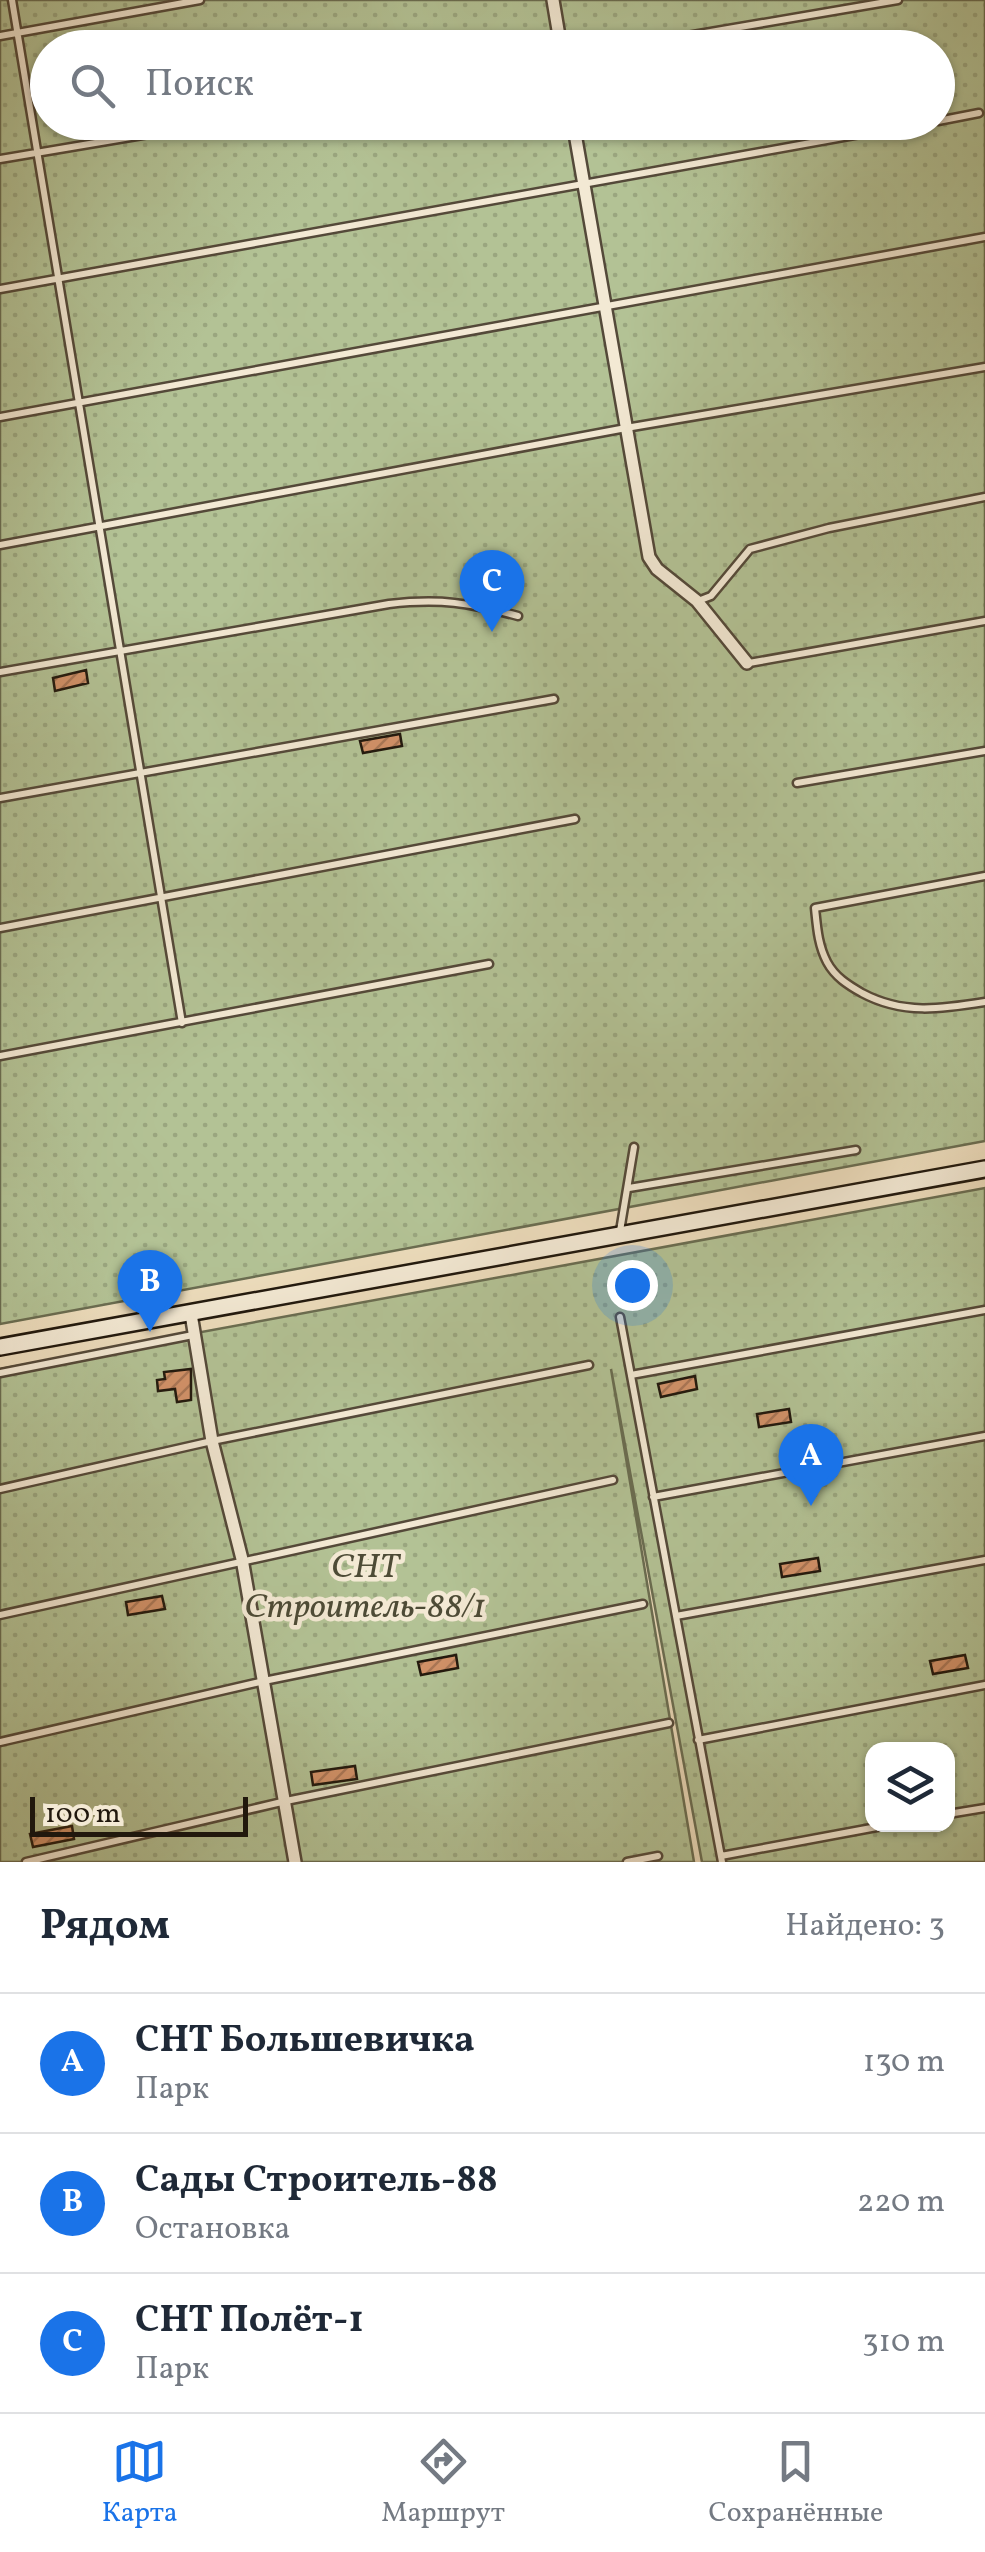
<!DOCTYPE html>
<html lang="ru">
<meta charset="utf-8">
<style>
:root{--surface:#fff;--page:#f2f2f3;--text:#1f2937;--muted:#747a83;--line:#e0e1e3;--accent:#1a73e8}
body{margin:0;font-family:Vollkorn,serif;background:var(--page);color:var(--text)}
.controls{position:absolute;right:30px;bottom:30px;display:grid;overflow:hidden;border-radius:20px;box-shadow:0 2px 8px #0004}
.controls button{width:90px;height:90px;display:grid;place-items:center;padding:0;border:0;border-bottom:2px solid var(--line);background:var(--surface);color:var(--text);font:50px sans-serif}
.scale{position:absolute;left:30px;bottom:25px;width:218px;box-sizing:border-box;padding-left:10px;border:5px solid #21180d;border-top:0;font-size:28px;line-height:35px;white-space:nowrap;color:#21180d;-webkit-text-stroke:8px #f3e9d4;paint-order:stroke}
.you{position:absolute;left:632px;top:1285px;width:35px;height:35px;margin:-25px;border:8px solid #fff;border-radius:50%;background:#1a73e8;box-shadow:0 0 0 15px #1a73e833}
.badge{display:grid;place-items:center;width:65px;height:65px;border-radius:50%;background:var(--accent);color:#fff;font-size:32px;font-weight:700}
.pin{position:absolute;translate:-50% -82px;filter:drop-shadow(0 2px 5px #0008)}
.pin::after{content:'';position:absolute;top:52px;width:35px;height:30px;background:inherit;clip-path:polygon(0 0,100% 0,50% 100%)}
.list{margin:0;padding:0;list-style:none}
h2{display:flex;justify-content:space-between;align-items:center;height:130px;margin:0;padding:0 40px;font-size:42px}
h2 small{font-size:32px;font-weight:400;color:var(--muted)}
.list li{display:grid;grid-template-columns:65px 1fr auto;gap:30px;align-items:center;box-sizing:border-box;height:140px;padding:0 40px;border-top:2px solid var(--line)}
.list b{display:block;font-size:38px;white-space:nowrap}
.list p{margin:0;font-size:32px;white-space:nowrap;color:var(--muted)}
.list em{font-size:32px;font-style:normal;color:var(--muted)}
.icon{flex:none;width:55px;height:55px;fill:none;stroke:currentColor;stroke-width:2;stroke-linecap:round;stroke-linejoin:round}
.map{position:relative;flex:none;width:985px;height:1862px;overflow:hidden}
.search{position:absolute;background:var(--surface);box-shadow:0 2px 8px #0004;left:30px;right:30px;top:30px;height:110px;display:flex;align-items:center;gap:25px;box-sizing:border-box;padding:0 35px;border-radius:55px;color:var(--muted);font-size:38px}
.sheet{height:550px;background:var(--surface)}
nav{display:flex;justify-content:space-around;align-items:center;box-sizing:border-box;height:140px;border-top:2px solid var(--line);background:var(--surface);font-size:28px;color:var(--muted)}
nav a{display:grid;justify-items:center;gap:5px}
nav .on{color:var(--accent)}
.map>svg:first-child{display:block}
.park{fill:url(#park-dots);stroke:#6a6d51;stroke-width:2.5;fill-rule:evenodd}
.building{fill:url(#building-hatch);stroke:#21180d;stroke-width:2.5}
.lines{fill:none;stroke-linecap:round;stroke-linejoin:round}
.lane-casing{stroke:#544939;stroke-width:11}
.street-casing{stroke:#544939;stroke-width:16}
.secondary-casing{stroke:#21180d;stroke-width:20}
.lane{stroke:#f3e9d4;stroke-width:6}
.street{stroke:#f3e9d4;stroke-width:11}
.secondary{stroke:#f3e9d4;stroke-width:15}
.labels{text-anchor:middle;stroke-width:9;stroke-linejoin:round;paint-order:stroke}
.park-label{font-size:35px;font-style:italic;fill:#4d4b36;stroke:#f3e9d4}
</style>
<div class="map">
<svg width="985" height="1862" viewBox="0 0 985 1862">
<defs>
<pattern id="park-dots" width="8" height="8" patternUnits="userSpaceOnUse" patternTransform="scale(2.5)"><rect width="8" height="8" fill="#b3c295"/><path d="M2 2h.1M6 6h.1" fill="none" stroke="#9aa67f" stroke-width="1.8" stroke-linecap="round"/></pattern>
<pattern id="building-hatch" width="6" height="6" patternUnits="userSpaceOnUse" patternTransform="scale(2.5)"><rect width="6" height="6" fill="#d29269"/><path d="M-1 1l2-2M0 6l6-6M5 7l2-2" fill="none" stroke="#aa7655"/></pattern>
</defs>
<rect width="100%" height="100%" fill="#edddbd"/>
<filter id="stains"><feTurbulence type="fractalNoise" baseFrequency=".002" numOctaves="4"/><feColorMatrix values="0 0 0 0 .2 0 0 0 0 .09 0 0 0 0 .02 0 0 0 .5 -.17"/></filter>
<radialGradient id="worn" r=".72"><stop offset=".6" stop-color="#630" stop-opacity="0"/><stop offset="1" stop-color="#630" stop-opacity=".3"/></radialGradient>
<!-- park -->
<path class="park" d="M0,0H985V1141L0,1324ZM48,48H938V122H48Z
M985,1188V1862H702L611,1369L694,1862H0V1369ZM872,1750H948V1824H872Z"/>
<!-- building -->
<path class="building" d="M86,670L88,683L55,691L53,678Z
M400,734L402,746L363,753L360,741Z
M191,1369V1400L177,1402L175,1389L158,1391L157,1380L165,1379L164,1372Z
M695,1376L697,1389L661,1397L658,1384Z
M789,1409L791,1422L759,1427L757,1414Z
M818,1558L820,1571L782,1577L780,1564Z
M162,1596L165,1609L128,1615L126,1602Z
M456,1655L458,1668L421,1675L418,1662Z
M965,1655L968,1668L933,1674L930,1661Z
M355,1766L357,1779L313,1785L311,1772Z
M72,1826L74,1839L33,1847L30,1834Z"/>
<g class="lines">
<defs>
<path id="lane" d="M12,0L182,1023
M0,36L200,0
M617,48L898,0
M938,121L979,113
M0,159L220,122
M0,289L927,122
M0,417L985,237
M0,545L626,428L985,367
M698,601L711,596L750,549L829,528L985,497
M749,663L985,621
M0,672L389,604C441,598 468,603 518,616
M797,783L985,751
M0,798L554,699
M985,876L815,908C817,927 818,945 827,962C835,977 848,985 862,993C903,1015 941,1009 985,1002
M0,928L575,819
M0,1056L489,964
M629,1188L856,1150
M620,1231L634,1147
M620,1317L722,1862
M0,1373L193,1335
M631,1375L985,1310
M0,1489L212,1441L589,1365
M653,1497L985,1436
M0,1615L613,1480
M676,1616L985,1560
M698,1740L985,1685
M0,1742L264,1681L643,1604
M948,1814L985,1808
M721,1856L893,1824
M26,1862L286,1801L669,1723
M627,1862L658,1856"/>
<path id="street" d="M553,0L561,48
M573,122L649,557L657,569L697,601L747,663
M191,1314L212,1441L242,1559L295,1862"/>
<path id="secondary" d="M0,1347L985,1169"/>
</defs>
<!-- lane casing -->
<use href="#lane" class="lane-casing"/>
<!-- street casing -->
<use href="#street" class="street-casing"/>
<!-- secondary casing -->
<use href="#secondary" class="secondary-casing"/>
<!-- lane -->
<use href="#lane" class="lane"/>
<!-- street -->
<use href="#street" class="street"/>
<!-- secondary -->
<use href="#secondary" class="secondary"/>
</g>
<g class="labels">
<!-- park labels -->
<g class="park-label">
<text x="365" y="1577">СНТ<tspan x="365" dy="40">Строитель-88/1</tspan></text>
</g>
</g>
<rect width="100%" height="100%" filter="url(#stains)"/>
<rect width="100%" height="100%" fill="url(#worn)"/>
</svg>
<div class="controls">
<button><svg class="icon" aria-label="layers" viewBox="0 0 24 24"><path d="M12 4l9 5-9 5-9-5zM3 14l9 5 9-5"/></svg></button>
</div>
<div class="scale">100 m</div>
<div class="you"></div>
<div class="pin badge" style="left:811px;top:1506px">A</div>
<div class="pin badge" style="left:150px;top:1332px">B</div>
<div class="pin badge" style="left:492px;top:632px">C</div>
<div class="search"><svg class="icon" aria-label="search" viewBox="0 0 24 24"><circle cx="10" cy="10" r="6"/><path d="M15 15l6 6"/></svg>Поиск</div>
</div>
<section class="sheet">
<h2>Рядом<small>Найдено: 3</small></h2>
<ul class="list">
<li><span class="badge">A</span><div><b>СНТ Большевичка</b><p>Парк</p></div><em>130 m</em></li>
<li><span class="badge">B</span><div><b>Сады Строитель-88</b><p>Остановка</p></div><em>220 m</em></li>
<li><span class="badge">C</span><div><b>СНТ Полёт-1</b><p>Парк</p></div><em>310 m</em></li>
</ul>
</section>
<nav>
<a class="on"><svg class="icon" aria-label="map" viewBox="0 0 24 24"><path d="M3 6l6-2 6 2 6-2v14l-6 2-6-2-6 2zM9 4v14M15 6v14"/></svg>Карта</a>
<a><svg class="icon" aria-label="directions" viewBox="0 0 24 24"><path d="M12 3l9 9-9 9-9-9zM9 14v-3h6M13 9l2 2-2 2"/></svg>Маршрут</a>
<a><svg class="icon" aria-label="saved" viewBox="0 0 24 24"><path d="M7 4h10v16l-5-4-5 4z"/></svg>Сохранённые</a>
</nav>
